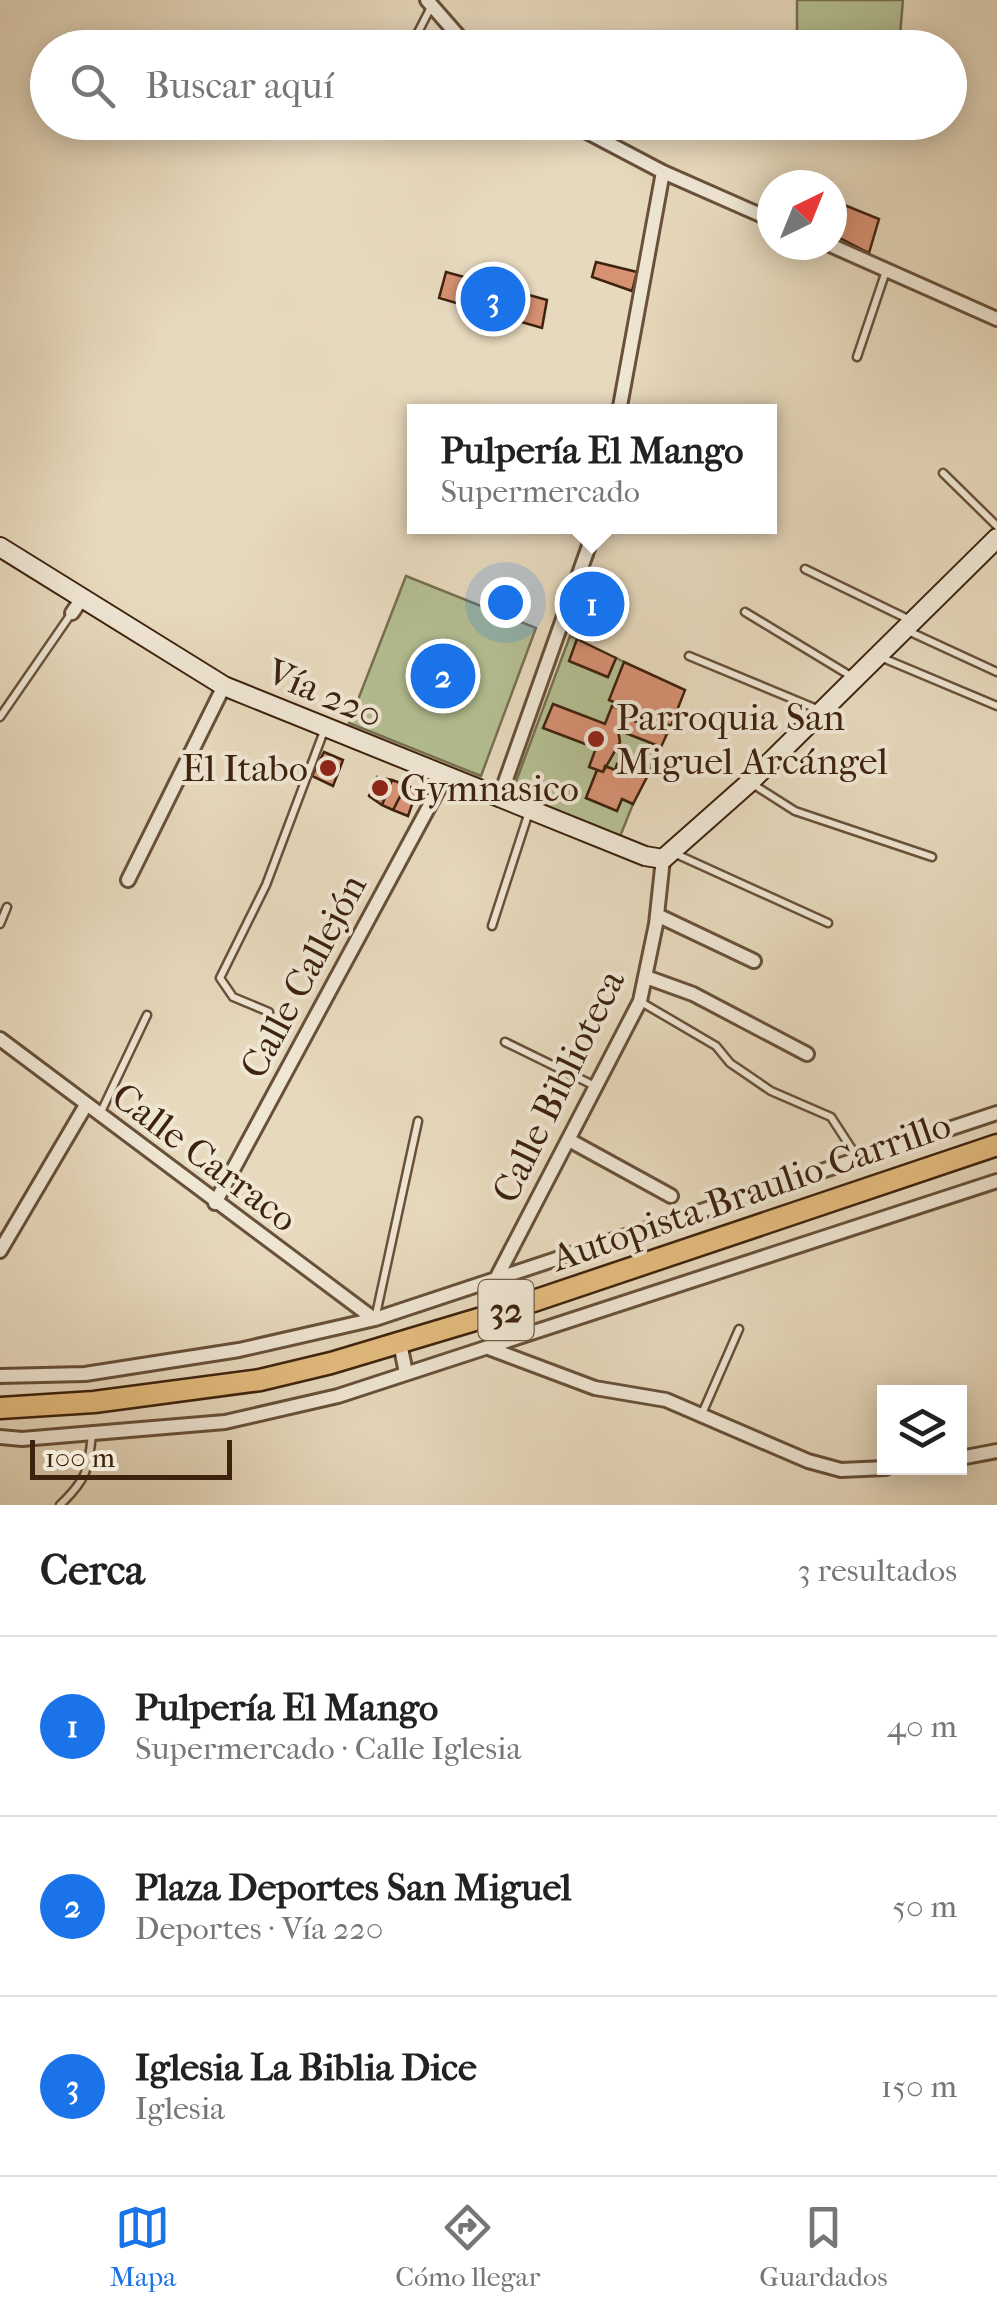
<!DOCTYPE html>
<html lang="es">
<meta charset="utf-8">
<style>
:root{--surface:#fff;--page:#f2f2f2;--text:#222;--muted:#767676;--line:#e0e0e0;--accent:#1a73e8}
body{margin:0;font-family:"IM FELL French Canon",serif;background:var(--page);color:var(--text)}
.controls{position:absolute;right:30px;bottom:30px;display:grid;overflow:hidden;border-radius:0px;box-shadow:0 5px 25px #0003}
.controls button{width:90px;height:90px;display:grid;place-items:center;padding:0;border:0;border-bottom:2px solid var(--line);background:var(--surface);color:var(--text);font:50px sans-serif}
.compass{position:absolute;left:757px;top:170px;width:90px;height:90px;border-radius:50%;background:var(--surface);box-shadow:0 5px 25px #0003;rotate:43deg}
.scale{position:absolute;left:30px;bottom:25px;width:202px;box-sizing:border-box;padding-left:10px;border:5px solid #3d220d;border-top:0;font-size:28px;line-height:35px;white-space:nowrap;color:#3d220d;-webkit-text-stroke:8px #efe6d4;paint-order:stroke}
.you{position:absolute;left:505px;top:602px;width:35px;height:35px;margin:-25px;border:8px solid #fff;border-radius:50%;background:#1a73e8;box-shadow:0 0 0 15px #1a73e833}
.badge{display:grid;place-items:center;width:65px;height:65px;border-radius:50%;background:var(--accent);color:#fff;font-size:32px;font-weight:700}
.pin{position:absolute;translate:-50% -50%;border:5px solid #fff;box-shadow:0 2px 10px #0006}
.popup{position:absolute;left:407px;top:404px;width:370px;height:130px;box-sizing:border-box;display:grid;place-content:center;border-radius:0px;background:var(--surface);filter:drop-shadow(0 2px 8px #0005);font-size:32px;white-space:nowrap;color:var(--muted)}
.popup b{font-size:38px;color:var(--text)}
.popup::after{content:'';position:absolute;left:50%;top:100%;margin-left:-20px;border:20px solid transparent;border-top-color:var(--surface)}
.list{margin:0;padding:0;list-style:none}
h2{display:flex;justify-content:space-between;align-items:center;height:130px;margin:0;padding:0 40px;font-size:42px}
h2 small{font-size:32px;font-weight:400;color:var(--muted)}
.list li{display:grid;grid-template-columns:65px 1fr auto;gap:30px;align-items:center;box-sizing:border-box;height:180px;padding:0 40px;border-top:2px solid var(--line)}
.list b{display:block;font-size:38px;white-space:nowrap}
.list p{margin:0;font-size:32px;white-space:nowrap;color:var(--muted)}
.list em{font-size:32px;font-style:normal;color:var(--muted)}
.icon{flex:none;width:55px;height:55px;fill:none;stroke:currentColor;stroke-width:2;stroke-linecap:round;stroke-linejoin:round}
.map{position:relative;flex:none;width:997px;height:1505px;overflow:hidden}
.search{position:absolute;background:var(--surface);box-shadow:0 5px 25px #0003;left:30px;right:30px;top:30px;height:110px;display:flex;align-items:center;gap:25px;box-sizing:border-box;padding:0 35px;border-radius:55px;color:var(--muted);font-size:38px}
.sheet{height:670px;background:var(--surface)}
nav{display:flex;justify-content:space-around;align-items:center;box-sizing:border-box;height:140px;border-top:2px solid var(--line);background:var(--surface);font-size:28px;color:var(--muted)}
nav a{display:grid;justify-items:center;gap:5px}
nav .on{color:var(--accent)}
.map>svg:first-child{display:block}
.green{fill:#b4bf92;stroke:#787050;stroke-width:2.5}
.building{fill:#d79173;stroke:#3d220d;stroke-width:2.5}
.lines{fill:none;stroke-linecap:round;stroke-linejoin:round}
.service-casing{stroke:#685039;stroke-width:11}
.minor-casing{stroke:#685039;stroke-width:18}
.secondary-casing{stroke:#3d220d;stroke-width:22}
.trunk-casing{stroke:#3d220d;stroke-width:25}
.service{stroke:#efe6d4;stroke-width:6}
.minor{stroke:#efe6d4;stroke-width:12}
.secondary{stroke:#efe6d4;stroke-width:18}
.trunk{stroke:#e4bc7e;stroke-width:20}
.poi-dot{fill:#8f2418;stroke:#efe6d4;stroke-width:4}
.labels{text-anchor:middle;stroke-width:8;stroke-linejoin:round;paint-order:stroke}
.shield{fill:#efe6d4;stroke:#725d49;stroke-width:2.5}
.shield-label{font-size:35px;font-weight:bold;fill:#3d220d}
.street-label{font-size:38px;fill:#3d220d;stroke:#efe6d4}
.poi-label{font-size:38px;fill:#3d220d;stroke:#efe6d4;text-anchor:start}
</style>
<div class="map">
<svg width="997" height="1505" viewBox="0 0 997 1505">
<rect width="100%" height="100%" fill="#e7d9bd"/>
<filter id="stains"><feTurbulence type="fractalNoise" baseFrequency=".002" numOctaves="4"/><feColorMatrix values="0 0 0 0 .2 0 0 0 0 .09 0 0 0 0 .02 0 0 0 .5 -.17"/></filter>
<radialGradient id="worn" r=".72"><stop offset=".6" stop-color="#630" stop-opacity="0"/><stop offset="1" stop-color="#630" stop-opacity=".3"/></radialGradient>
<!-- green -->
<path class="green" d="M797,0H903L899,47H797Z
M406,576L536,628L481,776L349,723Z
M570,636L577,639L570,661L607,677L616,658L624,662L610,700L671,726L667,734L624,717L625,711L612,706L605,724L553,704L544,728L596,748L597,770L586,798L616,810L622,799L633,804L619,839L511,795Z
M618,730L661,747L647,777L618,764L615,770L605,766L620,742Z"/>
<!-- building -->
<path class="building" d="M832,200L879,219L869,253L832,234Z
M596,262L637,272L632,291L592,277Z
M446,272L547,300L542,328L439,298Z
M585,594L603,600L597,615L581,609Z
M577,639L616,658L608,677L569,661Z
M624,662L685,690L671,726L609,700Z
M553,704L605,724L612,706L626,711L618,730L620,742L603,772L589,767L596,748L543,728Z
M624,717L667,734L661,747L618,730Z
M324,752L343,760L333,786L312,776Z
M617,764L647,777L633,804L622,799L617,811L586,798L597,770L603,772L605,766L615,770Z
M377,777L392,780L382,805L369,796Z
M392,780L406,785L393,810L382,805Z
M406,785L417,790L408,816L393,810Z"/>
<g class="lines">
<defs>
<path id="service" d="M410,48L431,7
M366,128L370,122
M857,357L886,271
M943,473L997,526
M805,569L912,621
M745,612L854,678
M906,630L997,672
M689,656L817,709
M878,656L997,706
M0,717L71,614
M751,783L795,811L932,857
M676,854L828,923
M0,924L7,907
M492,926L529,812
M641,1002L716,1046L730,1063L771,1091L831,1117L857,1157
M269,1012L233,997L220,978L266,885L324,731
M505,1042L597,1087
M100,1114L147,1015
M375,1319L418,1121
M701,1416L739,1329
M60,1505C87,1479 88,1471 92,1434"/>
<path id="minor" d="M427,0L469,48
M568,122L663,172L772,220
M830,245L997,319
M619,412L663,172
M72,613L83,597
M499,799L596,526
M128,880L224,686
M657,915L754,961
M646,977L693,994L807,1054
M0,1039L374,1319
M569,1140L671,1196
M215,1203L445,777
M0,1251L86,1105
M498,1275L640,1001L656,924L663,859
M400,1343L406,1373
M491,1349L595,1388L666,1400L808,1461L841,1470L886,1468
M0,1376L85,1374L239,1350L375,1319L997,1113
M0,1437L22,1439L225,1422L338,1396L997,1181
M960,1458L997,1451"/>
<path id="secondary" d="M0,547L224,686L645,856L663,859L750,782L997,538"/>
<path id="trunk" d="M0,1408L94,1402L260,1380L331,1363L495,1314L997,1145"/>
</defs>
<!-- service casing -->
<use href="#service" class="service-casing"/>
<!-- minor casing -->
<use href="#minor" class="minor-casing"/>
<!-- secondary casing -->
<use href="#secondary" class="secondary-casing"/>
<!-- trunk casing -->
<use href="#trunk" class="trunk-casing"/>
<!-- service -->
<use href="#service" class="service"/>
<!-- minor -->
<use href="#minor" class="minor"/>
<!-- secondary -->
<use href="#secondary" class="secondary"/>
<!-- trunk -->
<use href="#trunk" class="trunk"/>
</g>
<!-- markers -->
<g class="poi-dot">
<circle cx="596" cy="739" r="10"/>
<circle cx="328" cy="768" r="10"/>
<circle cx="380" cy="788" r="10"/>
</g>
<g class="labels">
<!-- shield labels -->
<rect class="shield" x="478.5" y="1280" width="55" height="60" rx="8"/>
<g class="shield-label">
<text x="506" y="1322">32</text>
</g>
<!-- street labels -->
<g class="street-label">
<text transform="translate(325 693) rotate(23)" y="13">Vía 220</text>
<text transform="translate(303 976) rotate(-62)" y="13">Calle Callejón</text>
<text transform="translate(558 1086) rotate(-64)" y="13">Calle Biblioteca</text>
<text transform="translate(205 1157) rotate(37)" y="13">Calle Carraco</text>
<text transform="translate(751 1191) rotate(-19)" y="13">Autopista Braulio Carrillo</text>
</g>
<!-- poi labels -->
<g class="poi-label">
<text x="616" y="730">Parroquia San<tspan x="616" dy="44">Miguel Arcángel</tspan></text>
<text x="308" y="781" text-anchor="end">El Itabo</text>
<text x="400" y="801">Gymnasico</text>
</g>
</g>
<rect width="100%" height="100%" filter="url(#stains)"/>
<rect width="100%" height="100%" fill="url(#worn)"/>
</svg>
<div class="controls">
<button><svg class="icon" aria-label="layers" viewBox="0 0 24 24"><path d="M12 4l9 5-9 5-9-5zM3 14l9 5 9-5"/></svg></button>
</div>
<svg class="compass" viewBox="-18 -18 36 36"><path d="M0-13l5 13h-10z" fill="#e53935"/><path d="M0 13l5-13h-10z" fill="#767676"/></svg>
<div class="scale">100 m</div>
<div class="you"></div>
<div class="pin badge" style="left:592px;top:604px">1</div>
<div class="popup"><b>Pulpería El Mango</b>Supermercado</div>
<div class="pin badge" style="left:443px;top:676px">2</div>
<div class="pin badge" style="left:493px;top:299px">3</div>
<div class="search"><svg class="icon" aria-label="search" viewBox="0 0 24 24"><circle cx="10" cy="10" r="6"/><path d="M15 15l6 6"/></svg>Buscar aquí</div>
</div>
<section class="sheet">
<h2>Cerca<small>3 resultados</small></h2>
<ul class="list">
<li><span class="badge">1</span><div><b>Pulpería El Mango</b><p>Supermercado · Calle Iglesia</p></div><em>40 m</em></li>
<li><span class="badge">2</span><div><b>Plaza Deportes San Miguel</b><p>Deportes · Vía 220</p></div><em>50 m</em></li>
<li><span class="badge">3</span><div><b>Iglesia La Biblia Dice</b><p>Iglesia</p></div><em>150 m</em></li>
</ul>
</section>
<nav>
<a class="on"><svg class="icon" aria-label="map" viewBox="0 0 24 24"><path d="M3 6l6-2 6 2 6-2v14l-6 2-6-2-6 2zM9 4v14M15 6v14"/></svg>Mapa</a>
<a><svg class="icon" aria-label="directions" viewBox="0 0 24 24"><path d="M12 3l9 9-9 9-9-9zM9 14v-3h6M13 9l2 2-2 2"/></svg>Cómo llegar</a>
<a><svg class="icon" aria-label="saved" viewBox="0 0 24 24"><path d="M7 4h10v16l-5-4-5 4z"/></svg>Guardados</a>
</nav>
